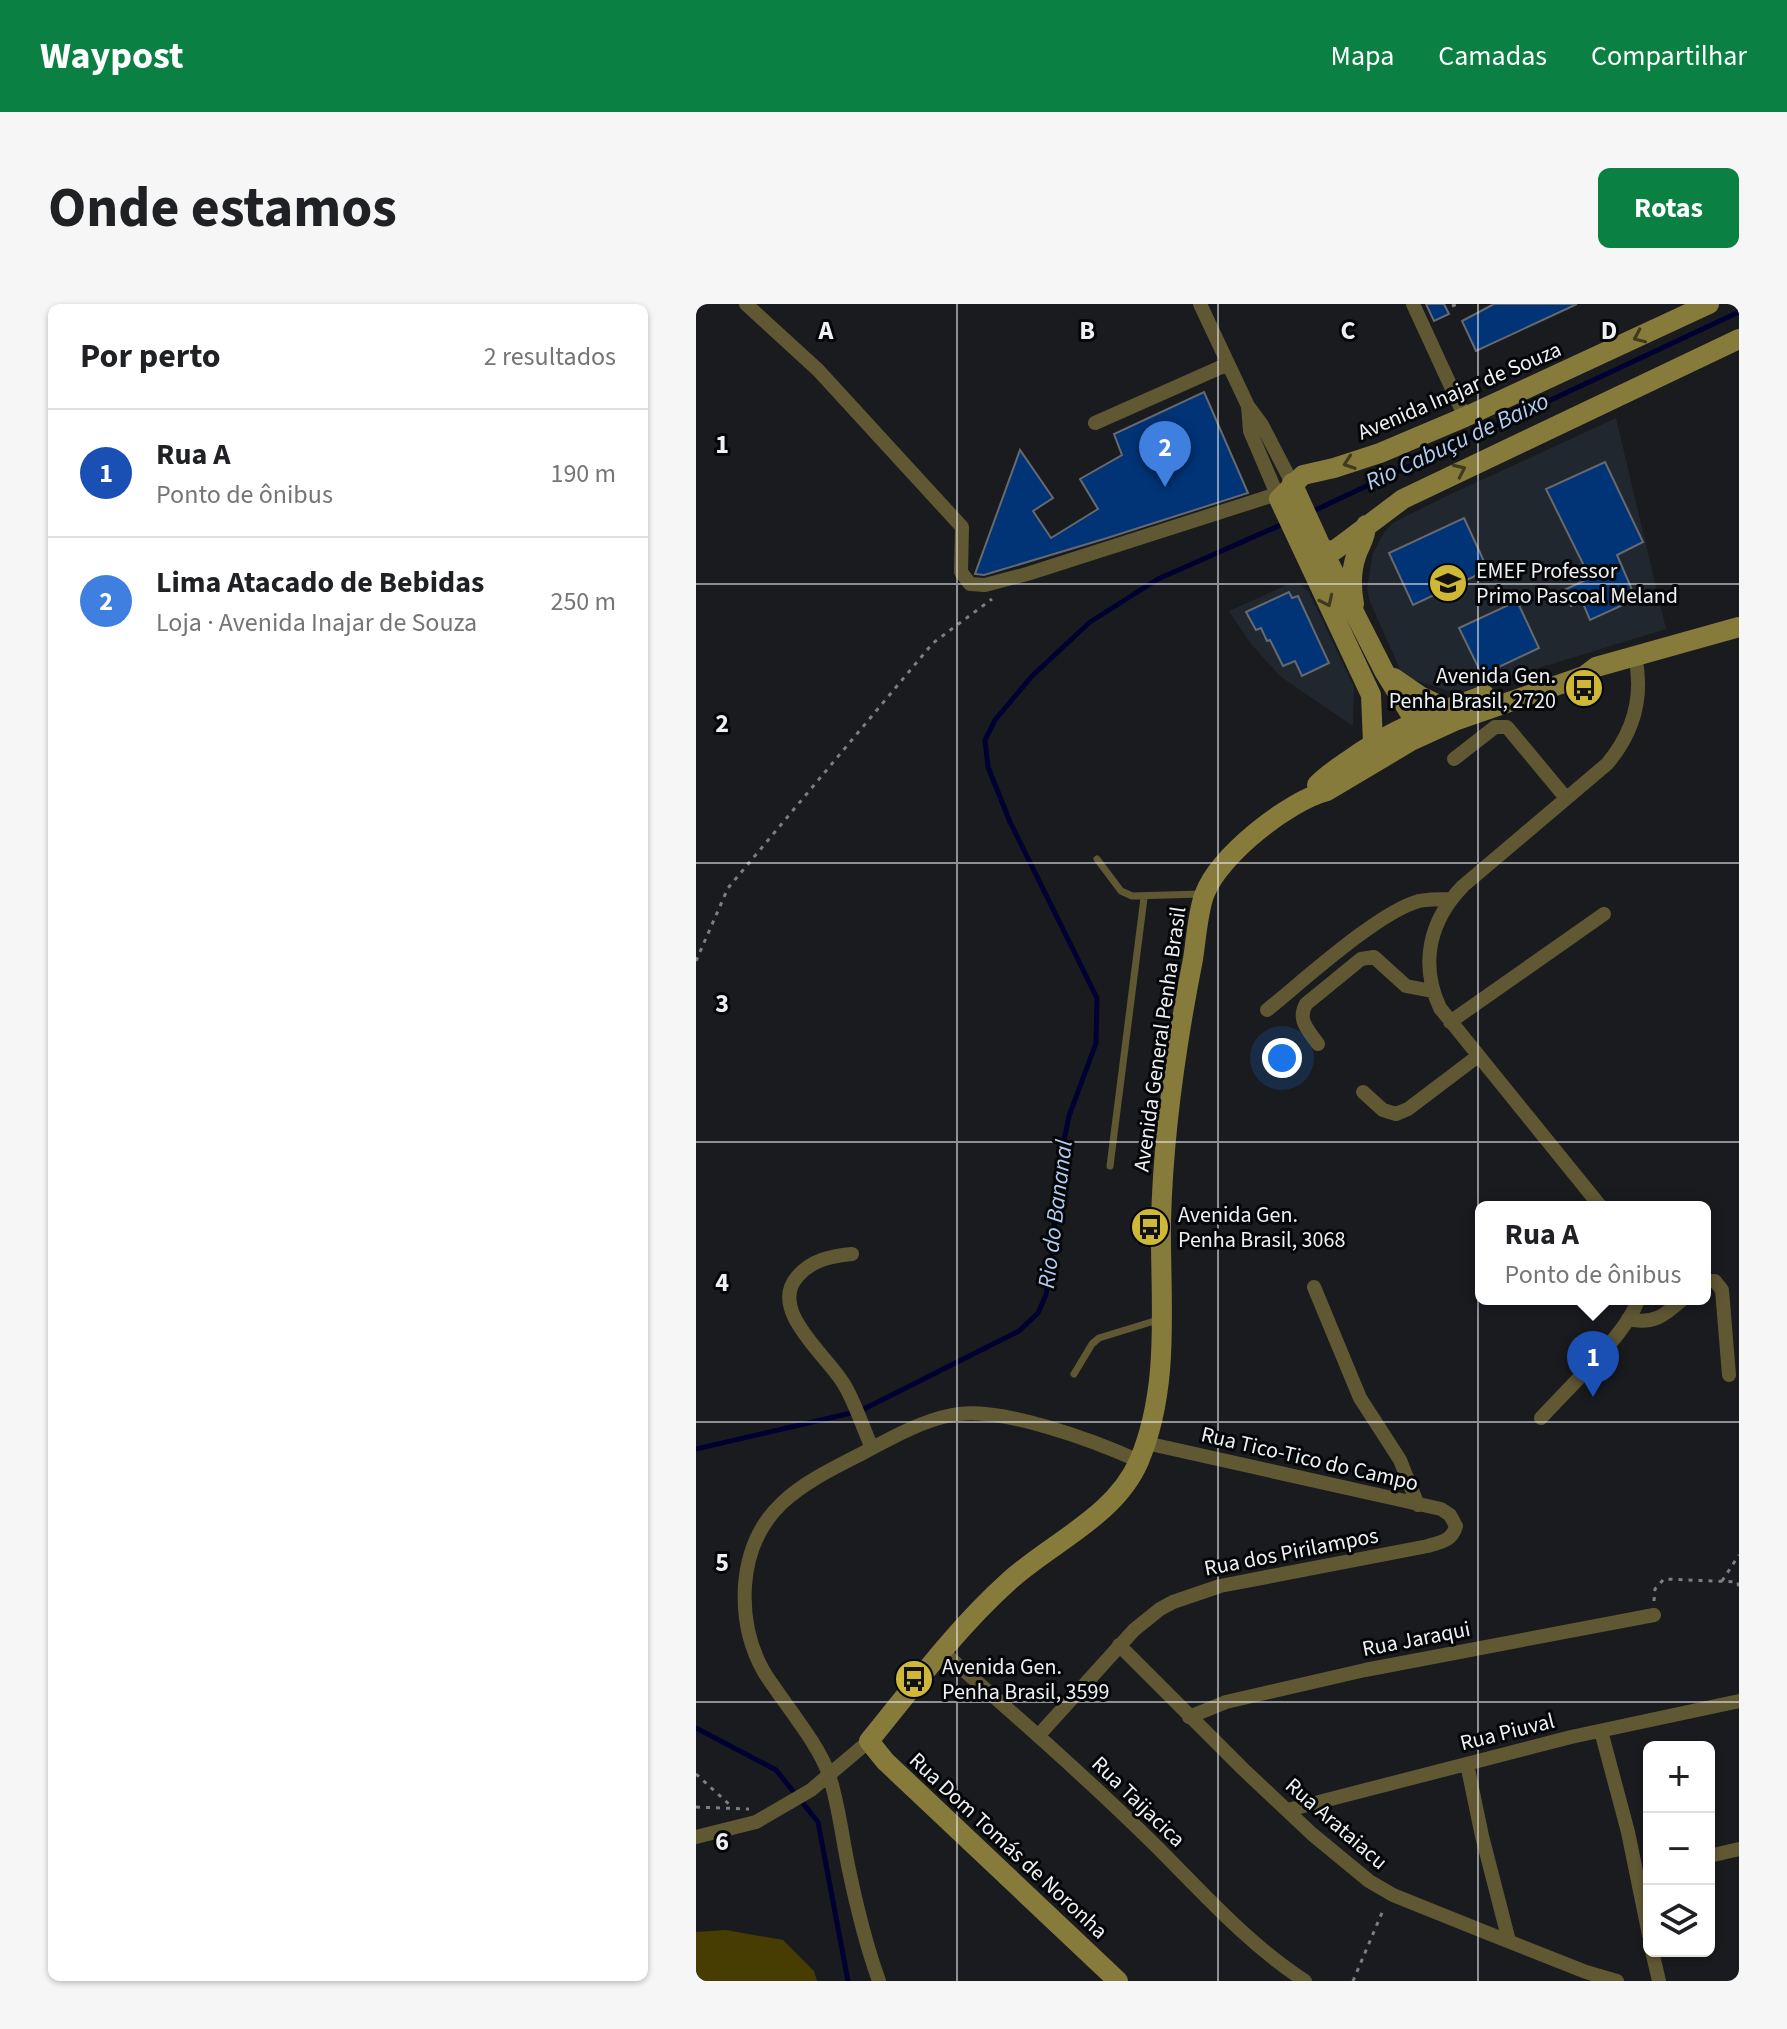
<!DOCTYPE html>
<html lang="pt">
<meta charset="utf-8">
<style>
:root{--surface:#fff;--page:#f6f6f6;--text:#202124;--muted:#757577;--line:#e0e0e0;--accent:#0b8043}
body{margin:0;font-family:"Source Sans 3",sans-serif;background:var(--page);color:var(--text)}
.controls{position:absolute;right:24px;bottom:24px;display:grid;overflow:hidden;border-radius:12px;box-shadow:0 2px 6px #0004}
.controls button{width:72px;height:72px;display:grid;place-items:center;padding:0;border:0;border-bottom:2px solid var(--line);background:var(--surface);color:var(--text);font:40px sans-serif}
.you{position:absolute;left:586px;top:754px;width:28px;height:28px;margin:-20px;border:6px solid #fff;border-radius:50%;background:#1a73e8;box-shadow:0 0 0 12px #1a73e833}
.badge{display:grid;place-items:center;width:52px;height:52px;border-radius:50%;background:var(--accent);color:#fff;font-size:26px;font-weight:700}
.pin{position:absolute;translate:-50% -66px;filter:drop-shadow(0 2px 4px #0008)}
.pin::after{content:'';position:absolute;top:42px;width:28px;height:24px;background:inherit;clip-path:polygon(0 0,100% 0,50% 100%)}
.popup{position:absolute;left:779px;top:897px;width:236px;height:104px;box-sizing:border-box;display:grid;place-content:center;border-radius:12px;background:var(--surface);filter:drop-shadow(0 2px 6px #0005);font-size:26px;white-space:nowrap;color:var(--muted)}
.popup b{font-size:30px;color:var(--text)}
.popup::after{content:'';position:absolute;left:50%;top:100%;margin-left:-16px;border:16px solid transparent;border-top-color:var(--surface)}
.list{margin:0;padding:0;list-style:none}
h2{display:flex;justify-content:space-between;align-items:center;height:104px;margin:0;padding:0 32px;font-size:34px}
h2 small{font-size:26px;font-weight:400;color:var(--muted)}
.list li{display:grid;grid-template-columns:52px 1fr auto;gap:24px;align-items:center;box-sizing:border-box;height:128px;padding:0 32px;border-top:2px solid var(--line)}
.list b{display:block;font-size:30px;white-space:nowrap}
.list p{margin:0;font-size:26px;white-space:nowrap;color:var(--muted)}
.list em{font-size:26px;font-style:normal;color:var(--muted)}
.icon{flex:none;width:44px;height:44px;fill:none;stroke:currentColor;stroke-width:2;stroke-linecap:round;stroke-linejoin:round}
.map{position:relative;flex:none;width:1043px;height:1677px;overflow:hidden;border-radius:12px}
header{display:flex;align-items:center;gap:48px;box-sizing:border-box;height:112px;padding:0 40px;background:var(--accent);color:#fff}
header strong{font-size:38px}
nav{display:flex;gap:44px;margin-inline-start:auto;font-size:28px}
.intro{display:flex;align-items:center;justify-content:space-between;box-sizing:border-box;height:192px;padding:0 48px}
h1{margin:0;font-size:56px}
.button{padding:20px 36px;border-radius:12px;background:var(--accent);color:#fff;font-size:28px;font-weight:700}
main{display:flex;gap:48px;padding:0 48px}
aside{flex:1;background:var(--surface);border-radius:12px;box-shadow:0 2px 6px #0004}
.map>svg:first-child{display:block}
.built{fill:#21272f}
.green{fill:#473d03}
.lines{fill:none;stroke-linecap:round;stroke-linejoin:round}
.stream{stroke:#000131;stroke-width:5}
.building{fill:#003476;stroke:#66696e;stroke-width:2}
.path{stroke:#7c7e82;stroke-width:3;stroke-dasharray:4 6;stroke-linecap:butt}
.lane{stroke:#605833;stroke-width:7}
.street{stroke:#605833;stroke-width:14}
.secondary{stroke:#877b3c;stroke-width:20}
.oneway{stroke:#403b1f}
.grid{fill:none;stroke:#eef0f3;stroke-width:2;stroke-opacity:0.55}
.labels{text-anchor:middle;stroke-width:6;stroke-linejoin:round;paint-order:stroke}
.street-label{font-size:22px;fill:#eef0f3;stroke:#050607}
.poi-label{font-size:22px;fill:#eef0f3;stroke:#050607;text-anchor:start}
.water-label{font-size:24px;font-style:italic;fill:#b2cdf4;stroke:#050607}
.grid-label{font-size:26px;text-anchor:middle;font-weight:bold;fill:#eef0f3;stroke:#050607;stroke-width:6;stroke-linejoin:round;paint-order:stroke}
</style>
<header>
<strong>Waypost</strong>
<nav><a>Mapa</a><a>Camadas</a><a>Compartilhar</a></nav>
</header>
<div class="intro"><h1>Onde estamos</h1><a class="button">Rotas</a></div>
<main>
<aside>
<h2>Por perto<small>2 resultados</small></h2>
<ul class="list">
<li><span class="badge" style="background:#1a4fb4">1</span><div><b>Rua A</b><p>Ponto de ônibus</p></div><em>190 m</em></li>
<li><span class="badge" style="background:#3f7fe0">2</span><div><b>Lima Atacado de Bebidas</b><p>Loja · Avenida Inajar de Souza</p></div><em>250 m</em></li>
</ul>
</aside>
<div class="map">
<svg width="1043" height="1677" viewBox="0 0 1043 1677">
<rect width="100%" height="100%" fill="#191b1f"/>
<!-- built -->
<path class="built" d="M920,114L970,325L764,388L752,387L719,376L704,365L674,298L671,284L677,249L689,227L697,219L753,191Z
M603,279L613,288L658,383L657,422L585,373L554,339L533,307L593,280Z"/>
<!-- green -->
<path class="green" d="M30,1626L87,1636L118,1667L121,1677H0V1628Z"/>
<g class="lines">
<!-- stream -->
<path class="stream" d="M615,208L1043,8
M0,1145L164,1107L323,1027L342,1009L350,991L358,934L359,881L373,812L400,739L401,694L314,518L292,463L289,436L299,416L336,372L394,318L462,275L587,220
M0,1424L80,1466L122,1518L152,1677"/>
</g>
<!-- building -->
<path class="building" d="M730,0H748L753,10L738,17Z
M798,0H881L780,47L766,17Z
M508,88L552,189L408,235L288,271L279,270L324,146L357,194L337,207L355,234L402,205L384,175L426,151L418,130Z
M909,158L947,238L921,251L940,295L894,316L886,297L875,302L868,286L894,274L850,185Z
M768,214L792,266L717,301L693,249Z
M593,288L596,294L602,292L633,359L606,372L599,357L587,362L574,336L571,337L565,324L560,326L550,308Z
M821,297L843,344L786,371L763,324Z"/>
<g class="lines">
<!-- path -->
<path class="path" d="M756,2L761,0
M0,657L32,584L237,339L296,295
M1026,1277L1043,1251
M958,1297L959,1285L968,1275L1042,1278L1043,1286
M0,1470L35,1502
M0,1503L53,1505
M657,1677L688,1604"/>
<!-- lane -->
<path class="lane" d="M401,555L425,587L436,592L505,590
M414,862L448,594
M378,1070L396,1040L403,1034L465,1015"/>
<!-- street -->
<path class="street" d="M50,0L122,66L266,223L265,268L274,280L289,281L331,270L581,190
M504,0L552,102L566,121L596,179
M717,0L769,113
M552,102L554,127L583,195
M399,119L532,60
M758,455L799,423H811L870,494
M571,706C606,678 682,608 723,597C733,595 744,595 755,595
M754,718L908,610
M622,740C612,726 601,716 610,700L665,655L678,653L710,682L736,687
M667,788L687,806L700,810L712,805L782,752
M905,903L744,704C723,659 734,616 767,582L911,460C938,428 948,393 939,352
M156,950C135,952 115,956 101,973C72,1007 132,1052 149,1082C160,1101 167,1124 176,1144
M1009,977H1019L1026,986L1033,1071
M618,983L664,1094L704,1156L722,1201
M932,1015C958,1021 969,1011 987,995
M845,1114C869,1087 934,1027 942,995
M423,1341L547,1465L616,1530L673,1577L697,1591L784,1626L890,1668L921,1677
M247,1348C319,1411 391,1474 460,1542C507,1589 552,1640 609,1677
M493,1413L530,1398L669,1366L958,1311
M905,1427L932,1528L953,1631
M342,1432L438,1326L464,1305L477,1298L524,1282L732,1242C745,1238 756,1237 760,1222L754,1211L745,1205L450,1139
M771,1460L786,1532L813,1637
M592,1506L875,1433L1043,1397
M0,1533L60,1518L115,1486L173,1437
M1013,1552L1043,1545
M956,1647L963,1677
M183,1677C170,1641 161,1604 153,1566C146,1534 143,1501 133,1471C123,1440 86,1397 68,1368C52,1340 47,1312 49,1281C55,1204 106,1180 167,1149C195,1134 225,1117 256,1111C303,1101 399,1137 443,1157"/>
<!-- secondary -->
<path class="secondary" d="M596,179L627,247L688,367L715,411L716,429
M601,233L620,247L639,246L707,195L1043,35
M658,300C655,284 655,267 660,252C664,240 670,234 670,221
M698,374L724,392L749,404
M685,454L677,439L675,391L583,195L607,171L638,164L684,149L769,113L1013,0
M621,481C629,472 640,465 650,458C693,426 739,409 789,391
M422,1677L189,1457L173,1437C217,1383 260,1325 312,1278C354,1239 419,1213 443,1157C475,1081 464,998 465,918C467,830 480,741 497,655C500,637 502,605 509,589C524,551 592,497 631,487L715,437L761,416L888,372L900,363L1043,323"/>
</g>
<!-- one-way arrows -->
<defs><path id="oneway-chevron" d="M-2-3.5L2.5 0L-2 3.5" fill="none" stroke-width="1.6" stroke-linecap="round" stroke-linejoin="round" transform="scale(2)"/></defs>
<g class="oneway">
<use href="#oneway-chevron" transform="translate(943 33) rotate(156)"/>
<use href="#oneway-chevron" transform="translate(653 159) rotate(161)"/>
<use href="#oneway-chevron" transform="translate(764 166) rotate(-25)"/>
<use href="#oneway-chevron" transform="translate(631 297) rotate(65)"/>
</g>
<!-- grid -->
<path class="grid" d="M261,0V1677M522,0V1677M782,0V1677M0,280H1043M0,559H1043M0,838H1043M0,1118H1043M0,1398H1043"/>
<!-- icons -->
<defs>
<symbol id="school-disc" viewBox="-11 -11 22 22"><circle r="9.5" fill="#cfb837" stroke="#050607"/><path d="M0-5L7-2L0 1L-7-2ZM-4 1L0 2.5L4 1V4Q0 6-4 4Z" fill="#111"/></symbol>
<symbol id="bus-disc" viewBox="-11 -11 22 22"><circle r="9.5" fill="#cfb837" stroke="#050607"/><path d="M-5-6H5V4H4V6H2V4H-2V6H-4V4H-5ZM-3.5-4V0h7V-4ZM-3.5 1.2v1.5H-2V1.2ZM2 1.2v1.5H3.5V1.2Z" fill="#111"/></symbol>
</defs>
<g fill-rule="evenodd">
<use href="#school-disc" x="730" y="257" width="44" height="44"/>
<use href="#bus-disc" x="866" y="362" width="44" height="44"/>
<use href="#bus-disc" x="432" y="901" width="44" height="44"/>
<use href="#bus-disc" x="196" y="1353" width="44" height="44"/>
</g>
<g class="labels">
<!-- street labels -->
<g class="street-label">
<text transform="translate(763 86) rotate(-23)" y="8">Avenida Inajar de Souza</text>
<text transform="translate(463 735) rotate(-82)" y="8">Avenida General Penha Brasil</text>
<text transform="translate(614 1154) rotate(13)" y="8">Rua Tico-Tico do Campo</text>
<text transform="translate(595 1247) rotate(-11)" y="8">Rua dos Pirilampos</text>
<text transform="translate(720 1334) rotate(-11)" y="8">Rua Jaraqui</text>
<text transform="translate(811 1427) rotate(-14)" y="8">Rua Piuval</text>
<text transform="translate(443 1497) rotate(44)" y="8">Rua Taijacica</text>
<text transform="translate(641 1519) rotate(41)" y="8">Rua Arataiacu</text>
<text transform="translate(313 1541) rotate(43)" y="8">Rua Dom Tomás de Noronha</text>
</g>
<!-- poi labels -->
<g class="poi-label">
<text x="780" y="274">EMEF Professor<tspan x="780" dy="25">Primo Pascoal Meland</tspan></text>
<text x="860" y="379" text-anchor="end">Avenida Gen.<tspan x="860" dy="25">Penha Brasil, 2720</tspan></text>
<text x="482" y="918">Avenida Gen.<tspan x="482" dy="25">Penha Brasil, 3068</tspan></text>
<text x="246" y="1370">Avenida Gen.<tspan x="246" dy="25">Penha Brasil, 3599</tspan></text>
</g>
<!-- water labels -->
<g class="water-label">
<text transform="translate(761 137) rotate(-25)" y="8">Rio Cabuçu de Baixo</text>
<text transform="translate(359 910) rotate(-83)" y="8">Rio do Bananal</text>
</g>
</g>
<g class="grid-label">
<text x="130" y="35">A</text>
<text x="391" y="35">B</text>
<text x="652" y="35">C</text>
<text x="913" y="35">D</text>
<text x="26" y="149">1</text>
<text x="26" y="428">2</text>
<text x="26" y="708">3</text>
<text x="26" y="987">4</text>
<text x="26" y="1267">5</text>
<text x="26" y="1546">6</text>
</g>
</svg>
<div class="controls">
<button>+</button>
<button>−</button>
<button><svg class="icon" aria-label="layers" viewBox="0 0 24 24"><path d="M12 4l9 5-9 5-9-5zM3 14l9 5 9-5"/></svg></button>
</div>
<div class="you"></div>
<div class="pin badge" style="left:897px;top:1093px;background:#1a4fb4">1</div>
<div class="popup"><b>Rua A</b>Ponto de ônibus</div>
<div class="pin badge" style="left:469px;top:183px;background:#3f7fe0">2</div>
</div>
</main>
